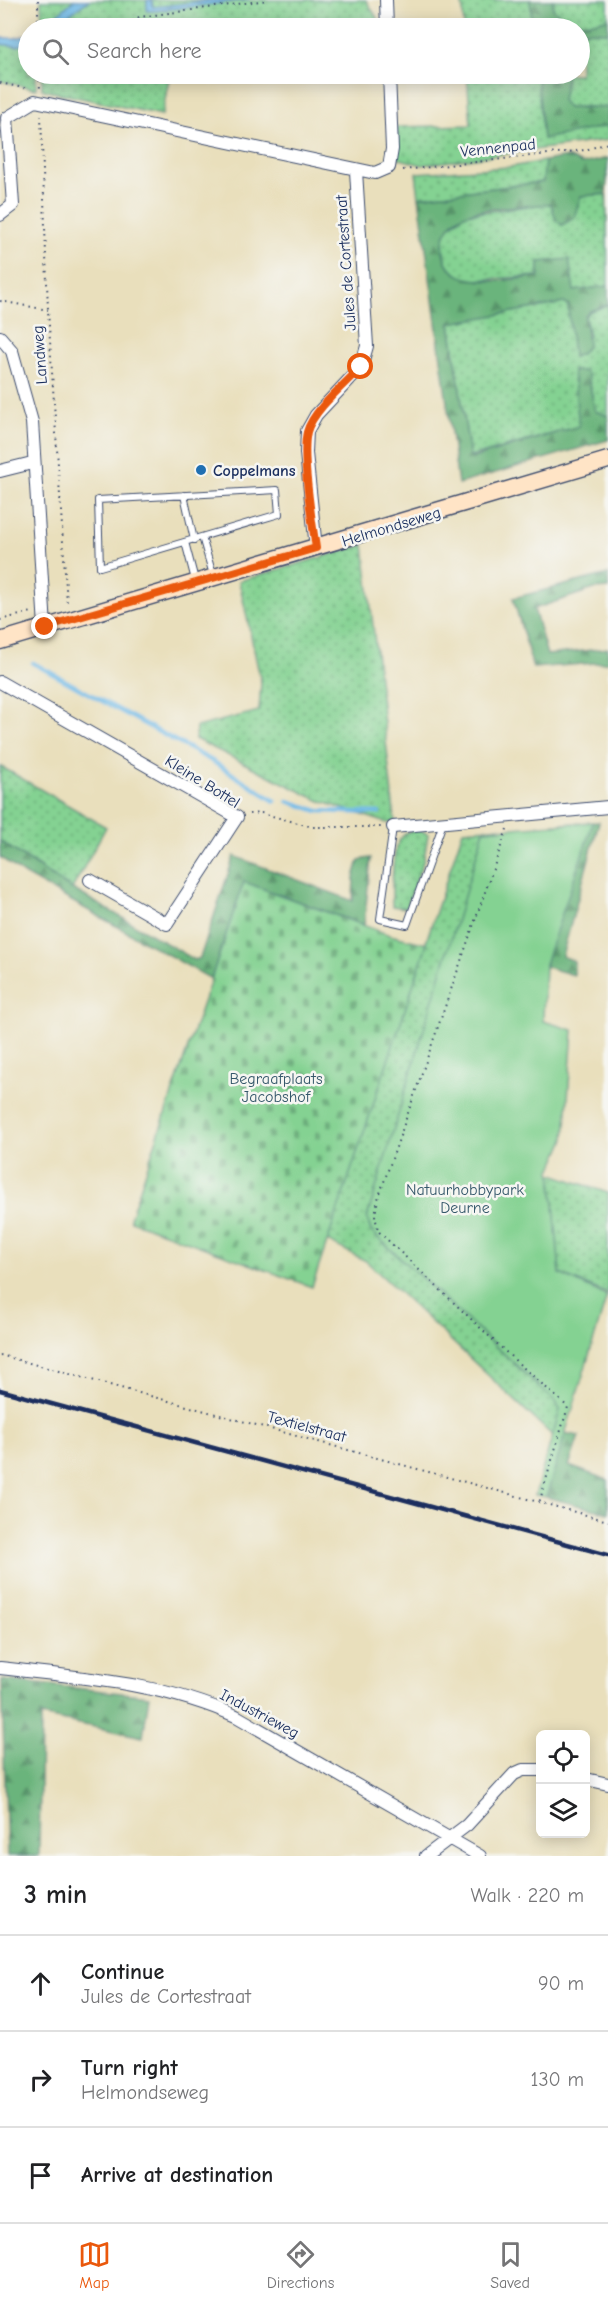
<!DOCTYPE html>
<meta charset="utf-8">
<style>
:root{--surface:#fff;--page:#f2f2f2;--text:#202124;--muted:#757577;--line:#e0e0e0;--accent:#ea580c}
body{margin:0;font-family:"Comic Neue",sans-serif;background:var(--page);color:var(--text)}
.controls{position:absolute;right:18px;bottom:18px;display:grid;overflow:hidden;border-radius:9px;box-shadow:0 3px 15px #0003}
.controls button{width:54px;height:54px;display:grid;place-items:center;padding:0;border:0;border-bottom:2px solid var(--line);background:var(--surface);color:var(--text);font:30px sans-serif}
.stop{position:absolute;width:18px;height:18px;margin:-14px;border:4px solid #ea580c;border-radius:50%;background:#fff}
.stop.end{background:#ea580c;border-color:#fff;box-shadow:0 2px 6px #0008}
.list{margin:0;padding:0;list-style:none}
h2{display:flex;justify-content:space-between;align-items:center;height:78px;margin:0;padding:0 24px;font-size:26px}
h2 small{font-size:20px;font-weight:400;color:var(--muted)}
.list li{display:grid;grid-template-columns:39px 1fr auto;gap:18px;align-items:center;box-sizing:border-box;height:96px;padding:0 24px;border-top:2px solid var(--line)}
.list b{display:block;font-size:22px;white-space:nowrap}
.list p{margin:0;font-size:20px;white-space:nowrap;color:var(--muted)}
.list em{font-size:20px;font-style:normal;color:var(--muted)}
.icon{flex:none;width:33px;height:33px;fill:none;stroke:currentColor;stroke-width:2;stroke-linecap:round;stroke-linejoin:round}
.map{position:relative;flex:none;width:608px;height:1856px;overflow:hidden}
.search{position:absolute;background:var(--surface);box-shadow:0 3px 15px #0003;left:18px;right:18px;top:18px;height:66px;display:flex;align-items:center;gap:15px;box-sizing:border-box;padding:0 21px;border-radius:33px;color:var(--muted);font-size:22px}
.sheet{height:366px;background:var(--surface)}
nav{display:flex;justify-content:space-around;align-items:center;box-sizing:border-box;height:84px;border-top:2px solid var(--line);background:var(--surface);font-size:16px;color:var(--muted)}
nav a{display:grid;justify-items:center;gap:3px}
nav .on{color:var(--accent)}
.map>svg:first-child{display:block}
.grass{fill:url(#grass-dots);stroke:#508078;stroke-width:1.5}
.forest{fill:url(#forest-firs);stroke:#43726d;stroke-width:1.5}
.cemetery{fill:url(#cemetery-stones);stroke:#508078;stroke-width:1.5}
.garden{fill:#84d292;stroke:#508078;stroke-width:1.5}
.water{fill:url(#water-ripples);stroke:#4474a2;stroke-width:1.5}
.lines{fill:none;stroke-linecap:round;stroke-linejoin:round}
.stream{stroke:#6cb8e6;stroke-width:4.5}
.lane-casing{stroke:#3a496c;stroke-width:8}
.street-casing{stroke:#3a496c;stroke-width:14}
.secondary-casing{stroke:#3a496c;stroke-width:19}
.path{stroke:#3a496c;stroke-width:2;stroke-dasharray:1.5 4.5;stroke-linecap:butt}
.lane{stroke:#fff;stroke-width:6}
.street{stroke:#fff;stroke-width:12}
.secondary{stroke:#ffe4c6;stroke-width:16}
.rail{stroke:#1b2f5e;stroke-width:4.5}
.route{stroke:#ea580c;stroke-width:8}
.poi-dot{fill:#1f6fb2;stroke:#f6f6f2;stroke-width:2}
.labels{text-anchor:middle;stroke-width:5;stroke-linejoin:round;paint-order:stroke}
.street-label{font-size:16px;fill:#1b2f5e;stroke:#f6f6f2}
.poi-label{font-size:16px;font-weight:bold;fill:#1b2f5e;stroke:#f6f6f2;text-anchor:start}
.park-label{font-size:16px;fill:#35586b;stroke:#f6f6f2}
</style>
<div class="map">
<svg width="608" height="1856" viewBox="0 0 608 1856">
<defs>
<pattern id="grass-dots" width="8" height="8" patternUnits="userSpaceOnUse" patternTransform="scale(1.5)"><rect width="8" height="8" fill="#84d292"/><path d="M2 2h.1M6 6h.1" fill="none" stroke="#6bab7a" stroke-width="1.8" stroke-linecap="round"/></pattern>
<pattern id="forest-firs" width="22" height="20" patternUnits="userSpaceOnUse" patternTransform="scale(1.5)"><rect width="22" height="20" fill="#6bb47c"/><path d="M5 1l3.5 6h-7zM16 11l3.5 6h-7z" fill="#579369"/></pattern>
<pattern id="cemetery-stones" width="16" height="16" patternUnits="userSpaceOnUse" patternTransform="scale(1.5)"><rect width="16" height="16" fill="#84d292"/><path d="M2 7V4a2 2 0 0 1 4 0v3zM10 15v-3a2 2 0 0 1 4 0v3z" fill="#6bab7a"/></pattern>
<pattern id="water-ripples" width="26" height="14" patternUnits="userSpaceOnUse" patternTransform="scale(1.5)"><rect width="26" height="14" fill="#6cb8e6"/><path d="M2 4q2-2 4 0t4 0M15 11q2-2 4 0t4 0" fill="none" stroke="#5896be"/></pattern>
</defs>
<rect width="100%" height="100%" fill="#f6f6f2"/>
<filter id="ink" filterUnits="userSpaceOnUse"><feTurbulence type="fractalNoise" baseFrequency=".0167" numOctaves="2"/><feDisplacementMap in="SourceGraphic" scale="12" xChannelSelector="R" yChannelSelector="G"/><feConvolveMatrix kernelMatrix="1 2 1 2 8 2 1 2 1" color-interpolation-filters="sRGB"/></filter>
<filter id="wash" filterUnits="userSpaceOnUse"><feTurbulence type="fractalNoise" baseFrequency=".008" numOctaves="4" result="noise"/><feDisplacementMap in="SourceGraphic" scale="24" xChannelSelector="R" yChannelSelector="G"/><feGaussianBlur stdDeviation="1.35" result="paint"/><feColorMatrix in="noise" values="0 0 0 0 0 0 0 0 0 0 0 0 0 0 0 0 0 1.4 0 .05"/><feComposite in="paint" operator="in"/></filter>
<g filter="url(#wash)">
<rect width="100%" height="100%" fill="#e9dfbc"/>
<!-- grass -->
<path class="grass" d="M41,0H74L42,28Z
M89,0H366L377,18L378,28H51Z
M462,0H530L533,28H464Z
M553,0H608V18C589,26 568,24 553,9Z
M580,31L608,32V107H567L561,100L567,74H580Z
M0,44L16,46L28,44V74H36V89L0,81Z
M42,74H170L162,115L48,91L42,89Z
M467,74H537L543,138L608,126V140L422,165L397,158V127L471,125Z
M545,161L543,182L419,197L416,173L510,167Z
M606,176L608,286L574,291L540,262L539,276L474,280L458,277L445,262L443,241L447,229L465,214L579,200L581,196L606,194Z
M564,303L568,305L574,357L589,336L585,316L590,311L608,305V416L595,411L588,375L573,371L580,426L470,457L450,323Z
M364,545L395,822L387,823L320,801L195,739L196,727L259,711L261,682L239,581Z
M0,766L106,827L72,889L0,841Z
M500,827L367,1218L371,1231L556,1402L560,1410L554,1437L366,1261L327,1241L463,830Z
M419,830L428,834L424,859L406,908L392,906C392,891 391,848 402,837C406,831 412,831 419,830Z
M550,1173L608,1193V1294L560,1274Z"/>
<!-- forest -->
<path class="forest" d="M530,0H553V9C568,24 589,26 608,18V32L533,28Z
M537,74H567L562,100L568,108L608,107V126L543,139Z
M567,157L582,164L608,158L606,194L581,196L574,218L562,225L556,220L551,204C530,206 481,207 464,215C453,220 444,231 443,243C440,294 506,280 539,276V262L569,259L574,291L608,286V305L590,311L585,316L588,345L581,354L573,357L568,305L564,303L450,323L470,457L473,458L579,426L573,371H585L588,375L595,411L608,416V440L458,484L419,197L543,182L545,161Z
M608,574V588L594,589L534,609L547,655L608,648V662L533,668L513,598Z
M599,822L562,956L574,961V975L546,967L539,825Z
M0,841L62,883L195,960L200,958L234,856L353,901L354,877L359,860L371,858L364,925L244,882L211,979L25,875L0,857Z
M565,1433L579,1436L569,1466L608,1480V1513L546,1497Z
M2,1680L149,1696L143,1737L41,1716L39,1856H7Z"/>
<!-- cemetery -->
<path class="cemetery" d="M244,882L390,935L427,944L312,1287L131,1221L130,1218Z"/>
<!-- garden -->
<path class="garden" d="M593,822L545,964L543,1021L573,1030L565,1139L551,1171L560,1274L607,1296L546,1497L535,1495L560,1410L556,1402L371,1231L367,1218L484,830Z"/>
<!-- water -->
<path class="water" d="M74,0H89L51,28H42Z
M147,0H152L153,7L213,0H249L155,11H147Z
M28,35V44L16,46L0,44V38H15Z"/>
<g class="lines">
<!-- stream -->
<path class="stream" d="M33,663L212,761L275,801
M288,801L318,811L379,813"/>
</g>
</g>
<g filter="url(#ink)">
<g class="lines">
<defs>
<path id="lane" d="M277,490L279,514L100,567L98,500Z
M184,495L194,540
M202,537L213,575
M185,542L195,580
M393,827L380,919L407,925L443,823"/>
<path id="street" d="M386,0L387,28
M0,215L13,205L7,118L35,101L375,173L389,167L392,149L389,74
M0,337L12,351L32,422L45,627
M0,471L32,463
M316,548L306,453L307,431L316,415L361,367L367,346L356,171
M0,682L237,817L167,924L90,880
M393,827L608,807
M0,1668C82,1678 160,1682 236,1716L480,1856
M586,1779L608,1784
M426,1856L467,1825L514,1774L523,1770H540"/>
<path id="secondary" d="M0,641L608,460"/>
</defs>
<!-- lane casing -->
<use href="#lane" class="lane-casing"/>
<!-- street casing -->
<use href="#street" class="street-casing"/>
<!-- secondary casing -->
<use href="#secondary" class="secondary-casing"/>
<!-- path -->
<path class="path" d="M38,0V28
M123,28L139,17L268,0
M39,74L40,89
M0,83L28,89
M41,115L48,310L67,604
M403,170L585,150L608,143
M0,301L48,310
M0,620L32,612
M249,814L261,813L313,827H382
M507,829L378,1199L375,1215L378,1231L508,1354L568,1407L539,1503
M0,1355L608,1521"/>
<!-- lane -->
<use href="#lane" class="lane"/>
<!-- street -->
<use href="#street" class="street"/>
<!-- secondary -->
<use href="#secondary" class="secondary"/>
<!-- rail -->
<path class="rail" d="M0,1390L608,1555"/>
</g>
</g>
<g class="lines" filter="url(#ink)">
<!-- route -->
<path class="route" d="M45,627L316,548C312,522 301,456 307,432C313,410 345,384 361,367"/>
</g>
<!-- markers -->
<circle class="poi-dot" cx="201" cy="470" r="6"/>
<g class="labels">
<!-- street labels -->
<g class="street-label">
<text transform="translate(498 147) rotate(-6)" y="6">Vennenpad</text>
<text transform="translate(345 263) rotate(-94)" y="6">Jules de Cortestraat</text>
<text transform="translate(39 355) rotate(-94)" y="6">Landweg</text>
<text transform="translate(391 526) rotate(-17)" y="6">Helmondseweg</text>
<text transform="translate(203 781) rotate(32)" y="6">Kleine Bottel</text>
<text transform="translate(307 1426) rotate(15)" y="6">Textielstraat</text>
<text transform="translate(260 1713) rotate(28)" y="6">Industrieweg</text>
</g>
<!-- poi labels -->
<g class="poi-label">
<text x="213" y="476">Coppelmans</text>
</g>
<!-- park labels -->
<g class="park-label">
<text x="276" y="1084">Begraafplaats<tspan x="276" dy="18">Jacobshof</tspan></text>
<text x="465" y="1195">Natuurhobbypark<tspan x="465" dy="18">Deurne</tspan></text>
</g>
</g>
</svg>
<div class="controls">
<button><svg class="icon" aria-label="locate" viewBox="0 0 24 24"><circle cx="12" cy="12" r="6"/><path d="M12 2v4M12 18v4M2 12h4M18 12h4"/></svg></button>
<button><svg class="icon" aria-label="layers" viewBox="0 0 24 24"><path d="M12 4l9 5-9 5-9-5zM3 14l9 5 9-5"/></svg></button>
</div>
<div class="stop" style="left:361px;top:367px"></div>
<div class="stop end" style="left:45px;top:627px"></div>
<div class="search"><svg class="icon" aria-label="search" viewBox="0 0 24 24"><circle cx="10" cy="10" r="6"/><path d="M15 15l6 6"/></svg>Search here</div>
</div>
<section class="sheet">
<h2>3 min<small>Walk · 220 m</small></h2>
<ul class="list">
<li><svg class="icon" aria-label="ahead" viewBox="0 0 24 24"><path d="M12 20V5M6 11l6-6 6 6"/></svg><div><b>Continue</b><p>Jules de Cortestraat</p></div><em>90 m</em></li>
<li><svg class="icon" aria-label="right" viewBox="0 0 24 24"><path d="M7 20v-9h11M14 6l5 5-5 5"/></svg><div><b>Turn right</b><p>Helmondseweg</p></div><em>130 m</em></li>
<li><svg class="icon" aria-label="arrive" viewBox="0 0 24 24"><path d="M6 21V4h12l-3 4 3 4H6"/></svg><div><b>Arrive at destination</b></div></li>
</ul>
</section>
<nav>
<a class="on"><svg class="icon" aria-label="map" viewBox="0 0 24 24"><path d="M3 6l6-2 6 2 6-2v14l-6 2-6-2-6 2zM9 4v14M15 6v14"/></svg>Map</a>
<a><svg class="icon" aria-label="directions" viewBox="0 0 24 24"><path d="M12 3l9 9-9 9-9-9zM9 14v-3h6M13 9l2 2-2 2"/></svg>Directions</a>
<a><svg class="icon" aria-label="saved" viewBox="0 0 24 24"><path d="M7 4h10v16l-5-4-5 4z"/></svg>Saved</a>
</nav>
